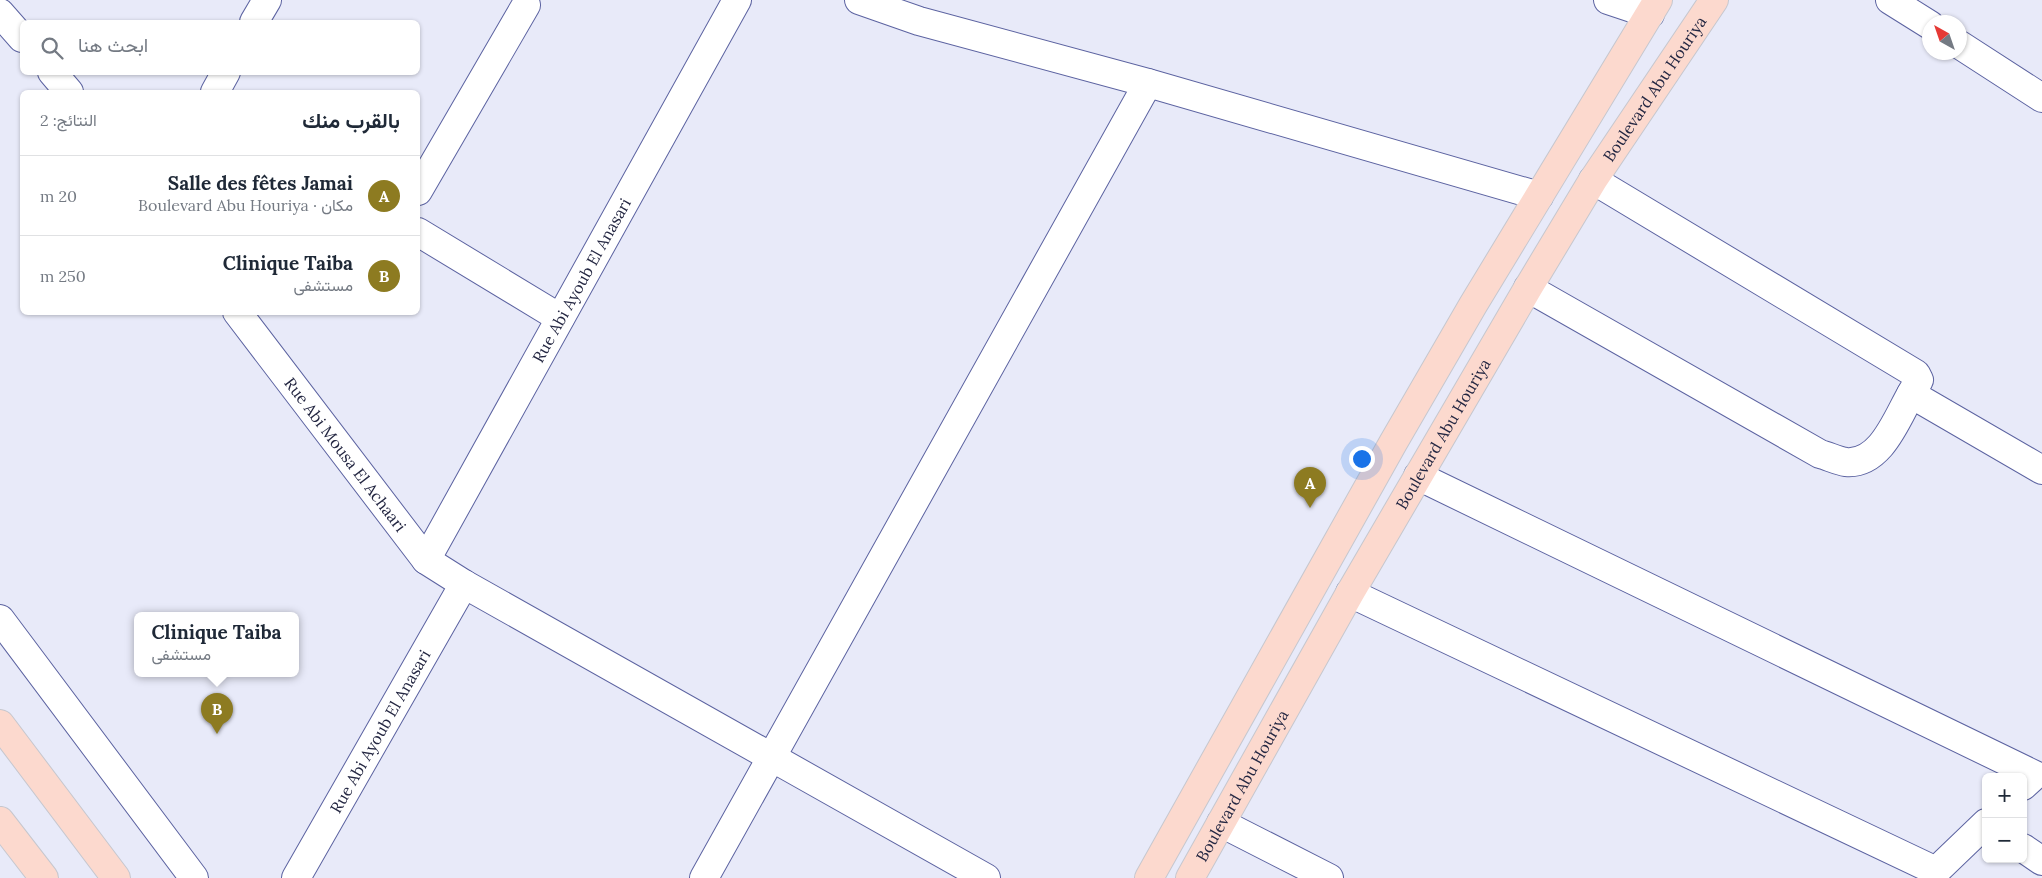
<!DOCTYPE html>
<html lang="ar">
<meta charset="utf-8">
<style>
:root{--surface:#fff;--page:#f6f6f7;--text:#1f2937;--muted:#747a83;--line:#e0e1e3;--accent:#8d7b21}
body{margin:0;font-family:Lora,Vazirmatn,serif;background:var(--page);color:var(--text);direction:rtl}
.controls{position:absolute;right:15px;bottom:15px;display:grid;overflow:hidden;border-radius:8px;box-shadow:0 1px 4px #0004}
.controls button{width:45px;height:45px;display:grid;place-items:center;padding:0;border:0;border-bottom:1px solid var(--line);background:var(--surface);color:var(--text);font:25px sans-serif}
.compass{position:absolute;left:1922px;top:15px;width:45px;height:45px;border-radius:50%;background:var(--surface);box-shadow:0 1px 4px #0004;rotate:320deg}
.you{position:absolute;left:1361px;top:458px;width:18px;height:18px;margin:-12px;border:4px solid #fff;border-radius:50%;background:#1a73e8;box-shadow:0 0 0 8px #1a73e833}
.badge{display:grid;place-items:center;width:32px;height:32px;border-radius:50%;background:var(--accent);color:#fff;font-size:16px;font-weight:700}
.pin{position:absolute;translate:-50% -41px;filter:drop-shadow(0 1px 2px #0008)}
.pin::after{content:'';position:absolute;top:26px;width:18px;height:15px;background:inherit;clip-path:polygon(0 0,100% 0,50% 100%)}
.popup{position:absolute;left:134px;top:612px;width:165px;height:65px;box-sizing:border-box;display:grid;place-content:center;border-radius:8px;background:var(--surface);filter:drop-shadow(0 1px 4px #0005);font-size:16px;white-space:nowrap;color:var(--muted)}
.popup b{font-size:19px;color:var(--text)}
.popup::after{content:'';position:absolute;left:50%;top:100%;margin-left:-10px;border:10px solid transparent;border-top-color:var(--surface)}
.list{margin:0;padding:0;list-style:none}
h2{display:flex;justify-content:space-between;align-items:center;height:65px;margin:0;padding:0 20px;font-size:21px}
h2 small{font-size:16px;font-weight:400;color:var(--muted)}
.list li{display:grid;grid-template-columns:32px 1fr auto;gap:15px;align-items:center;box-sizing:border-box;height:80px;padding:0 20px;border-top:1px solid var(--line)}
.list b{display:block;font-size:19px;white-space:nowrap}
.list p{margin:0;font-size:16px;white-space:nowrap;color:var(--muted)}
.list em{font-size:16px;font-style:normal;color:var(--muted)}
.icon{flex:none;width:28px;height:28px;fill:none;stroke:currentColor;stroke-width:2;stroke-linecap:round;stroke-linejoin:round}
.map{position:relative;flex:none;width:2042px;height:878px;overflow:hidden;direction:ltr}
.search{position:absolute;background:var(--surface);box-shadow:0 1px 4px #0004;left:20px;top:20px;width:400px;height:55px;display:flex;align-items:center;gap:12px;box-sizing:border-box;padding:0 18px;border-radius:8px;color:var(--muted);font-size:19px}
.panel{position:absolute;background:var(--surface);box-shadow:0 1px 4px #0004;left:20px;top:90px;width:400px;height:225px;border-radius:8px;direction:rtl}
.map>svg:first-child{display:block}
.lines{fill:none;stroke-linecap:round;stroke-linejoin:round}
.minor-casing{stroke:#5c63a1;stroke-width:30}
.major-casing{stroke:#c6c7ce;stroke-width:30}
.minor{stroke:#fff;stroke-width:28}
.major{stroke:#fcd9ce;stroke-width:28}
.labels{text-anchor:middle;stroke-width:5;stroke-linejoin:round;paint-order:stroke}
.street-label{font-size:16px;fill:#242742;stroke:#f8f8f8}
</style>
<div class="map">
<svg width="2042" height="878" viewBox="0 0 2042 878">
<rect width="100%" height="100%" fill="#e8eaf9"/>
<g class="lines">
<defs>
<g id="minor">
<path d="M859,0L919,21L1148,83L1539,196"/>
<path d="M1608,0L1650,14"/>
<path d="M1890,0L1930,25"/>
<path d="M0,13L22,38"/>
<path d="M254,22L267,0"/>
<path d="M1960,45L2042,98"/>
<path d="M52,72L69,92"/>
<path d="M215,92L226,72"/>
<path d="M1593,180L1916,374L1919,380L1911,394L2042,470"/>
<path d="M418,191L526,5"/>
<path d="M418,232L560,318"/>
<path d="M1528,288L1820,454C1828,456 1838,461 1846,462C1881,465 1897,418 1911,394"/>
<path id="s1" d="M237,312L426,560L464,584L986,878"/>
<path d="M1418,476L2035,775L2023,786"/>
<path id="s2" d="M426,560L737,0"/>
<path d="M1350,593L1936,871L1986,823"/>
<path d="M0,619L194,878"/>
<path d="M1221,823L1329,878"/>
<path d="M2023,848L2042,861"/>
<path id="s3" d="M296,878L464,584"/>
<path d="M704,878L1148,83"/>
</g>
<g id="major">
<path d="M0,724L116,878"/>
<path d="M0,821L44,878"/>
<path d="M1149,878L1393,443L1473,305L1658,0"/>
<path id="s4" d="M1190,878L1350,593L1528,288L1593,180L1714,0"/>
</g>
</defs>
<!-- minor casing -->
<use href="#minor" class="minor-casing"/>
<!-- major casing -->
<use href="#major" class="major-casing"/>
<!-- minor -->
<use href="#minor" class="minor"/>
<!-- major -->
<use href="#major" class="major"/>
</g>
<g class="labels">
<!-- street labels -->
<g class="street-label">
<text dy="6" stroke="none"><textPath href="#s4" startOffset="916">Boulevard Abu Houriya</textPath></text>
<text dy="6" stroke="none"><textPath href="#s2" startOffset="320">Rue Abi Ayoub El Anasari</textPath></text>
<text dy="6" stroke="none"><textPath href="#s4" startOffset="511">Boulevard Abu Houriya</textPath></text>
<text dy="6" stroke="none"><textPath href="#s1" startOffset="179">Rue Abi Mousa El Achaari</textPath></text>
<text dy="6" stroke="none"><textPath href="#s3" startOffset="169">Rue Abi Ayoub El Anasari</textPath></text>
<text dy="6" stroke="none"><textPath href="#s4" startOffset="106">Boulevard Abu Houriya</textPath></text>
</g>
</g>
</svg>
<div class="controls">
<button>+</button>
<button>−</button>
</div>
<svg class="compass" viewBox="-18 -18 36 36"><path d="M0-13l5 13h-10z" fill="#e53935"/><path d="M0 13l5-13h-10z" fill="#747a83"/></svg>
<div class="you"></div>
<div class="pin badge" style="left:1310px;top:508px">A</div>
<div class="pin badge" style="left:217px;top:734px">B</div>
<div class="popup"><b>Clinique Taiba</b>مستشفى</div>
<div class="search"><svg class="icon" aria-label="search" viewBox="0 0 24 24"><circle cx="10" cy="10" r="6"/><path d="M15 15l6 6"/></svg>ابحث هنا</div>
<section class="panel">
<h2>بالقرب منك<small>النتائج: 2</small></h2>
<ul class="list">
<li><span class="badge">A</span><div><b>Salle des fêtes Jamai</b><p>مكان · Boulevard Abu Houriya</p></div><em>20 m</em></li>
<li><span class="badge">B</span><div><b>Clinique Taiba</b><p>مستشفى</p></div><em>250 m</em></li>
</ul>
</section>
</div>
